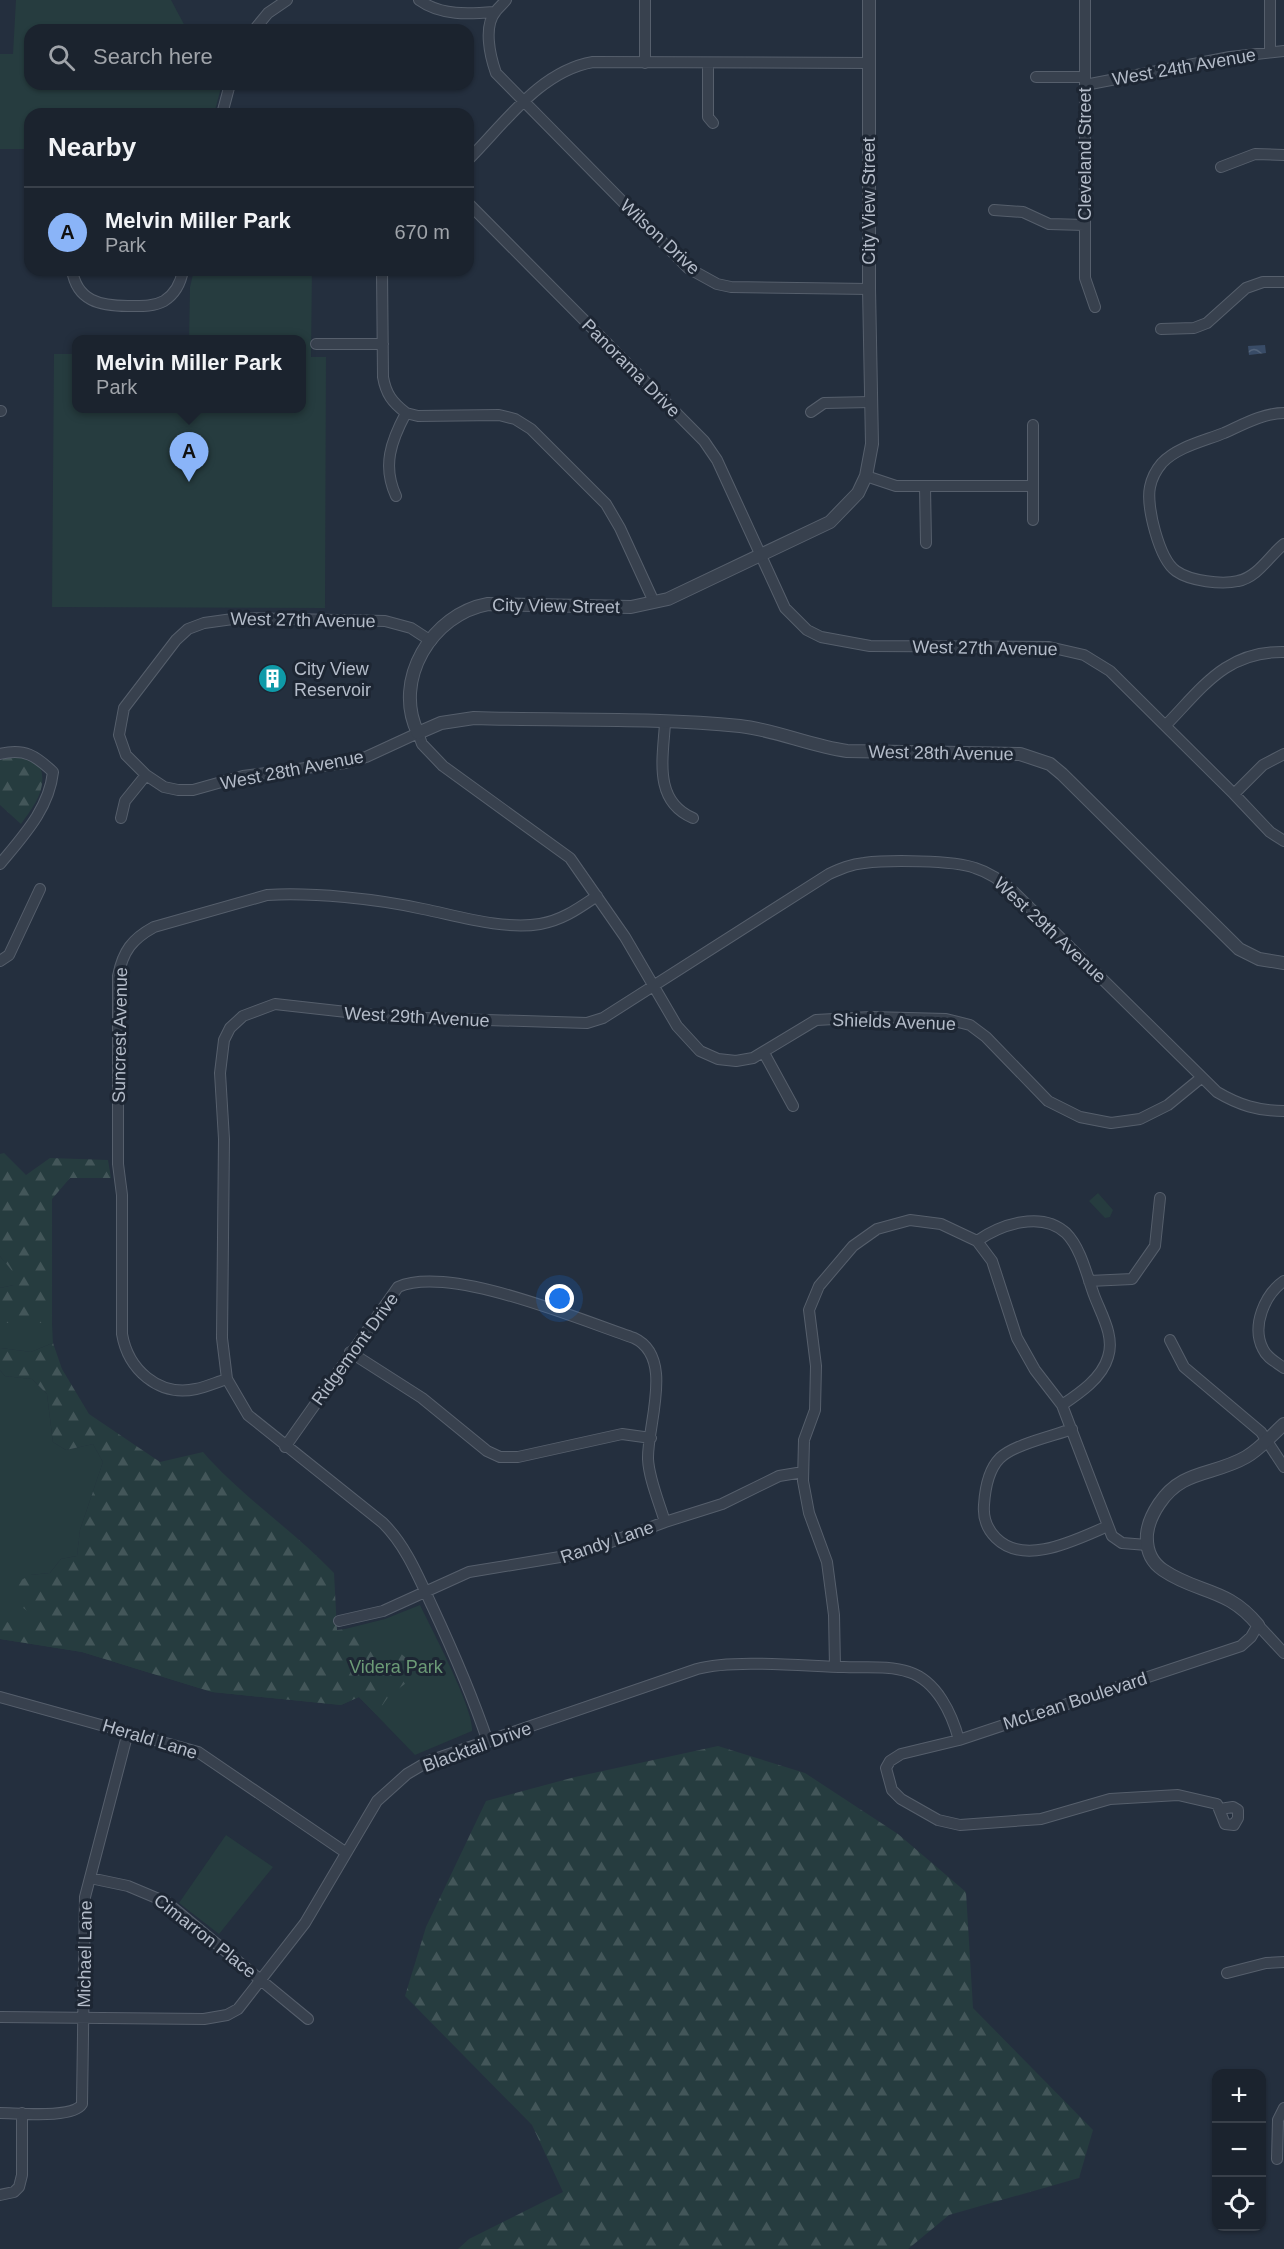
<!DOCTYPE html>
<meta charset="utf-8">
<style>
:root{--surface:#1b232e;--page:#282f3a;--text:#f1f3f6;--muted:#a0a4aa;--line:#39404a;--accent:#8ab4f8}
body{margin:0;font-family:Helvetica,sans-serif;background:var(--page);color:var(--text)}
.controls{position:absolute;right:18px;bottom:18px;display:grid;overflow:hidden;border-radius:12px;box-shadow:0 2px 4px #0004}
.controls button{width:54px;height:54px;display:grid;place-items:center;padding:0;border:0;border-bottom:2px solid var(--line);background:var(--surface);color:var(--text);font:30px sans-serif}
.you{position:absolute;left:560px;top:1299px;width:21px;height:21px;margin:-15px;border:4px solid #fff;border-radius:50%;background:#1a73e8;box-shadow:0 0 0 9px #1a73e833}
.badge{display:grid;place-items:center;width:39px;height:39px;border-radius:50%;background:var(--accent);color:#111;font-size:20px;font-weight:700}
.pin{position:absolute;translate:-50% -50px;filter:drop-shadow(0 2px 3px #0008)}
.pin::after{content:'';position:absolute;top:32px;width:21px;height:18px;background:inherit;clip-path:polygon(0 0,100% 0,50% 100%)}
.popup{position:absolute;left:72px;top:335px;width:234px;height:78px;box-sizing:border-box;display:grid;place-content:center;border-radius:12px;background:var(--surface);filter:drop-shadow(0 2px 4px #0005);font-size:20px;white-space:nowrap;color:var(--muted)}
.popup b{font-size:22px;color:var(--text)}
.popup::after{content:'';position:absolute;left:50%;top:100%;margin-left:-12px;border:12px solid transparent;border-top-color:var(--surface)}
.list{margin:0;padding:0;list-style:none}
h2{display:flex;justify-content:space-between;align-items:center;height:78px;margin:0;padding:0 24px;font-size:26px}
h2 small{font-size:20px;font-weight:400;color:var(--muted)}
.list li{display:grid;grid-template-columns:39px 1fr auto;gap:18px;align-items:center;box-sizing:border-box;height:90px;padding:0 24px;border-top:2px solid var(--line)}
.list b{display:block;font-size:22px;white-space:nowrap}
.list p{margin:0;font-size:20px;white-space:nowrap;color:var(--muted)}
.list em{font-size:20px;font-style:normal;color:var(--muted)}
.icon{flex:none;width:33px;height:33px;fill:none;stroke:currentColor;stroke-width:2;stroke-linecap:round;stroke-linejoin:round}
.map{position:relative;flex:none;width:1284px;height:2249px;overflow:hidden}
.search{position:absolute;background:var(--surface);box-shadow:0 2px 4px #0004;left:24px;top:24px;width:450px;height:66px;display:flex;align-items:center;gap:15px;box-sizing:border-box;padding:0 21px;border-radius:18px;color:var(--muted);font-size:22px}
.panel{position:absolute;background:var(--surface);box-shadow:0 2px 4px #0004;left:24px;top:108px;width:450px;height:168px;border-radius:18px}
.map>svg:first-child{display:block}
.green{fill:#263c3f}
.forest{fill:url(#forest-firs)}
.water{fill:url(#water-waves)}
.lines{fill:none;stroke-linecap:round;stroke-linejoin:round}
.minor-casing{stroke:#565f6c;stroke-width:12}
.tertiary-casing{stroke:#565f6c;stroke-width:14}
.minor{stroke:#38414e;stroke-width:10}
.tertiary{stroke:#38414e;stroke-width:12}
.labels{text-anchor:middle;stroke-width:6;stroke-linejoin:round;paint-order:stroke}
.street-label{font-size:18px;fill:#b4bcc9;stroke:#1d2633}
.poi-label{font-size:18px;fill:#b4bcc9;stroke:#1d2633;text-anchor:start}
.park-label{font-size:18px;fill:#6b9a76;stroke:#1d2633}
</style>
<div class="map">
<svg width="1284" height="2249" viewBox="0 0 1284 2249">
<defs>
<pattern id="forest-firs" width="22" height="20" patternUnits="userSpaceOnUse" patternTransform="scale(1.5)"><rect width="22" height="20" fill="#263c3f"/><path d="M5 1l3.5 6h-7zM16 11l3.5 6h-7z" fill="#435659"/></pattern>
<pattern id="water-waves" width="16" height="10" patternUnits="userSpaceOnUse" patternTransform="scale(1.5)"><rect width="16" height="10" fill="#394c67"/><path d="M0 5q4-4 8 0t8 0" fill="none" stroke="#53647b"/></pattern>
</defs>
<rect width="100%" height="100%" fill="#242f3e"/>
<!-- green -->
<path class="green" d="M16,0H171L187,30H30V84H222L214,114H30V149H0V54H13Z
M194,270H312L311,357H326L325,608L52,607L54,354H76V408H302V340L189,339L190,287Z
M1098,1193L1113,1210L1110,1217L1105,1218L1089,1201Z
M0,1256L14,1272V1285L0,1288Z
M0,1323H52L53,1343L31,1352L0,1348Z
M0,1370L5,1376L32,1379L47,1394L53,1442L66,1450L93,1444L103,1462L80,1530L77,1556L61,1559L50,1573L31,1575L337,1631L385,1619L420,1605C431,1628 475,1711 472,1731L415,1755L359,1697L341,1705L212,1692L82,1652L0,1639Z
M226,1835L273,1867L219,1934L179,1903Z"/>
<!-- forest -->
<path class="forest" d="M5,758H25L40,766C48,789 34,806 21,824L0,805V760Z
M4,1153L26,1175L50,1158L108,1160L111,1178H70L52,1199V1323H0V1288L14,1285L13,1272L0,1256V1154Z
M53,1343L62,1369L89,1414L160,1462L203,1452C242,1497 293,1530 334,1573L337,1630L357,1628L363,1647L392,1646L406,1658L410,1680L389,1696L376,1714L359,1697L341,1705L212,1692L82,1652L0,1639V1619L21,1628L32,1627L34,1616L14,1601L11,1585L31,1575L50,1573L61,1559L77,1556L80,1530L103,1462L93,1444L66,1450L53,1442L47,1394L32,1379L5,1376L0,1370V1348L31,1352Z
M718,1746L805,1773L898,1834L966,1892L973,2008L1093,2130L1079,2178L949,2215L908,2249H458L469,2239L563,2192L532,2125L405,1996L426,1927L486,1801L575,1777Z"/>
<!-- water -->
<path class="water" d="M1265,345L1266,353L1249,355L1248,346Z"/>
<g class="lines">
<defs>
<path id="minor" d="M419,0C441,16 469,14 494,12
M506,0C503,4 499,7 496,11C483,26 490,56 496,73L688,268L717,284L731,287L869,289
M1085,0V278L1095,307
M1270,0V52
M254,30L268,13L287,0
M645,63V0
M708,63V117L713,123
M1036,77H1085
M1085,85L1230,57L1284,51
M222,114L230,84
M468,160C505,123 540,71 593,62L869,63
M1221,167L1255,154L1284,155
M468,203L704,441L717,460L785,608L807,630L821,637L870,646L1049,647L1084,655L1110,671L1234,794L1263,765L1284,754
M994,210L1023,212L1049,224L1085,225
M72,270C77,301 100,306 128,306C140,306 153,307 164,301C175,294 181,282 183,270
M382,270L383,377C386,394 392,402 406,413
M1161,329L1194,328L1207,323L1246,288L1263,282H1284
M316,344H383
M0,411H1
M811,412L824,403L871,402
M1284,413C1263,413 1242,425 1224,433C1204,441 1177,447 1162,463C1156,470 1152,477 1150,487C1146,506 1159,559 1176,571C1190,581 1222,585 1238,581C1258,577 1269,556 1284,544
M1033,425V520
M866,476L896,486H1033
M925,486L926,543
M396,496C382,466 391,441 406,413L418,416L499,415L515,419L531,429L606,504L620,528L654,602
M431,641L411,628L385,621L240,618L204,623L188,629L176,640L124,708L119,735L126,755L146,775L164,787L178,790H193L243,776L345,763L366,757L418,733L422,744L443,766L570,858L625,937L677,1026L700,1051L718,1059L736,1061L753,1058L816,1020L871,1017L946,1019L970,1025L986,1037L1048,1101L1080,1117L1111,1123L1140,1119L1168,1105L1201,1078
M665,723C663,758 653,801 693,818
M1166,725C1203,687 1226,651 1284,652
M0,754C25,748 36,756 53,772C49,809 23,836 0,864
M1234,794L1270,832L1284,841
M121,818L125,801L146,775
M0,961L9,955L40,889
M764,1053L793,1106
M977,1241C1000,1225 1041,1210 1066,1233C1081,1248 1087,1276 1094,1295C1101,1314 1115,1336 1108,1357C1102,1378 1080,1393 1062,1405
M1089,1281L1132,1279L1155,1246L1160,1198
M1284,1281C1265,1294 1251,1326 1263,1349C1267,1358 1276,1362 1284,1368
M1170,1340L1184,1367L1261,1432L1284,1467
M350,1352L422,1398L487,1451L500,1457H518L622,1434L651,1438
M227,1379C217,1382 206,1387 196,1389C158,1397 128,1369 122,1334V1195L118,1164V976C123,951 132,939 154,927L267,895C312,892 378,899 423,909C458,916 503,930 540,924C563,920 579,908 597,896
M1072,1429C1053,1436 1015,1444 1000,1458C988,1470 985,1489 984,1505C983,1517 987,1529 996,1538C1025,1567 1077,1539 1108,1526
M285,1447L398,1287C450,1264 580,1320 634,1338C675,1357 647,1425 648,1459C649,1479 659,1502 665,1522
M339,1621L383,1611L469,1572L578,1554L665,1522L722,1504L779,1476L803,1472
M835,1667L834,1615L827,1562L809,1513L803,1481L804,1440L815,1410L816,1366L809,1310L819,1286L853,1246L877,1229L910,1220L941,1224L977,1241L992,1261L1017,1338L1035,1370L1062,1405L1112,1536L1122,1543L1147,1545
M0,1697L198,1752L345,1852
M488,1742C472,1695 453,1651 432,1606C418,1576 406,1546 383,1523L248,1415L227,1379L222,1338L224,1139L220,1073L224,1040L230,1028L243,1016L275,1004L391,1017L587,1023L603,1018L829,874C840,869 851,864 864,863C887,860 954,860 975,868C991,873 1002,881 1014,892L1217,1092C1239,1105 1258,1111 1284,1111
M1220,1809L1233,1807L1238,1810V1818L1234,1825L1225,1824L1217,1804L1178,1795L1110,1799L1041,1819L960,1825L938,1820L901,1799L892,1790L886,1768L890,1761L901,1754L959,1740L1241,1646L1251,1637L1258,1625L1284,1653
M90,1878L128,1886L166,1902L308,2019
M1227,1973L1266,1963L1284,1962
M0,2017L204,2019L227,2015L238,2009L305,1923L377,1801L407,1774L429,1761L697,1669C733,1659 804,1666 844,1667C865,1668 889,1665 909,1672C937,1681 952,1714 959,1740
M0,2113C18,2113 73,2119 82,2104L85,1897L128,1732
M1277,2159L1278,2120L1284,2108
M0,2195L14,2192L19,2187L22,2175V2113"/>
<path id="tertiary" d="M869,0V289L872,444L866,476L858,493L830,522L668,599L631,607L488,604C432,614 392,680 418,733L441,723L474,718C562,721 653,717 740,726C776,730 810,746 847,751L1020,754L1050,764L1062,774L1239,949L1259,959L1284,963
M1258,1625C1227,1587 1198,1594 1163,1570C1151,1562 1146,1549 1147,1534C1148,1524 1153,1513 1159,1504C1182,1469 1213,1476 1246,1457C1260,1449 1272,1435 1284,1424"/>
</defs>
<!-- minor casing -->
<use href="#minor" class="minor-casing"/>
<!-- tertiary casing -->
<use href="#tertiary" class="tertiary-casing"/>
<!-- minor -->
<use href="#minor" class="minor"/>
<!-- tertiary -->
<use href="#tertiary" class="tertiary"/>
</g>
<!-- icons -->
<defs>
<symbol id="building-disc" viewBox="-11 -11 22 22"><circle r="9.5" fill="#0f9aa8" stroke="#1d2633"/><path d="M-4-6H4V6H1V3H-1V6H-4ZM-2.5-4.3h1.7v1.8h-1.7ZM.8-4.3h1.7v1.8H.8ZM-2.5-1h1.7V.8h-1.7ZM.8-1h1.7V.8H.8Z" fill="#fff"/></symbol>
</defs>
<g fill-rule="evenodd">
<use href="#building-disc" x="256" y="662" width="33" height="33"/>
</g>
<g class="labels">
<!-- street labels -->
<g class="street-label">
<text transform="translate(1184 67) rotate(-10)" y="6">West 24th Avenue</text>
<text transform="translate(1085 154) rotate(-90)" y="6">Cleveland Street</text>
<text transform="translate(869 201) rotate(-90)" y="6">City View Street</text>
<text transform="translate(660 237) rotate(43)" y="6">Wilson Drive</text>
<text transform="translate(631 368) rotate(45)" y="6">Panorama Drive</text>
<text transform="translate(556 606) rotate(1)" y="6">City View Street</text>
<text transform="translate(303 620) rotate(1)" y="6">West 27th Avenue</text>
<text transform="translate(985 648) rotate(1)" y="6">West 27th Avenue</text>
<text transform="translate(941 753) rotate(1)" y="6">West 28th Avenue</text>
<text transform="translate(292 770) rotate(-11)" y="6">West 28th Avenue</text>
<text transform="translate(1050 930) rotate(43)" y="6">West 29th Avenue</text>
<text transform="translate(417 1017) rotate(3)" y="6">West 29th Avenue</text>
<text transform="translate(894 1022) rotate(2)" y="6">Shields Avenue</text>
<text transform="translate(120 1035) rotate(-89)" y="6">Suncrest Avenue</text>
<text transform="translate(355 1349) rotate(-54)" y="6">Ridgemont Drive</text>
<text transform="translate(607 1542) rotate(-19)" y="6">Randy Lane</text>
<text transform="translate(1075 1701) rotate(-18)" y="6">McLean Boulevard</text>
<text transform="translate(150 1739) rotate(17)" y="6">Herald Lane</text>
<text transform="translate(477 1747) rotate(-20)" y="6">Blacktail Drive</text>
<text transform="translate(205 1936) rotate(38)" y="6">Cimarron Place</text>
<text transform="translate(85 1954) rotate(-89)" y="6">Michael Lane</text>
</g>
<!-- poi labels -->
<g class="poi-label">
<text x="294" y="675">City View<tspan x="294" dy="21">Reservoir</tspan></text>
</g>
<!-- park labels -->
<g class="park-label">
<text x="396" y="1673">Videra Park</text>
</g>
</g>
</svg>
<div class="controls">
<button>+</button>
<button>−</button>
<button><svg class="icon" aria-label="locate" viewBox="0 0 24 24"><circle cx="12" cy="12" r="6"/><path d="M12 2v4M12 18v4M2 12h4M18 12h4"/></svg></button>
</div>
<div class="you"></div>
<div class="pin badge" style="left:189px;top:482px">A</div>
<div class="popup"><b>Melvin Miller Park</b>Park</div>
<div class="search"><svg class="icon" aria-label="search" viewBox="0 0 24 24"><circle cx="10" cy="10" r="6"/><path d="M15 15l6 6"/></svg>Search here</div>
<section class="panel">
<h2>Nearby<small></small></h2>
<ul class="list">
<li><span class="badge">A</span><div><b>Melvin Miller Park</b><p>Park</p></div><em>670 m</em></li>
</ul>
</section>
</div>
